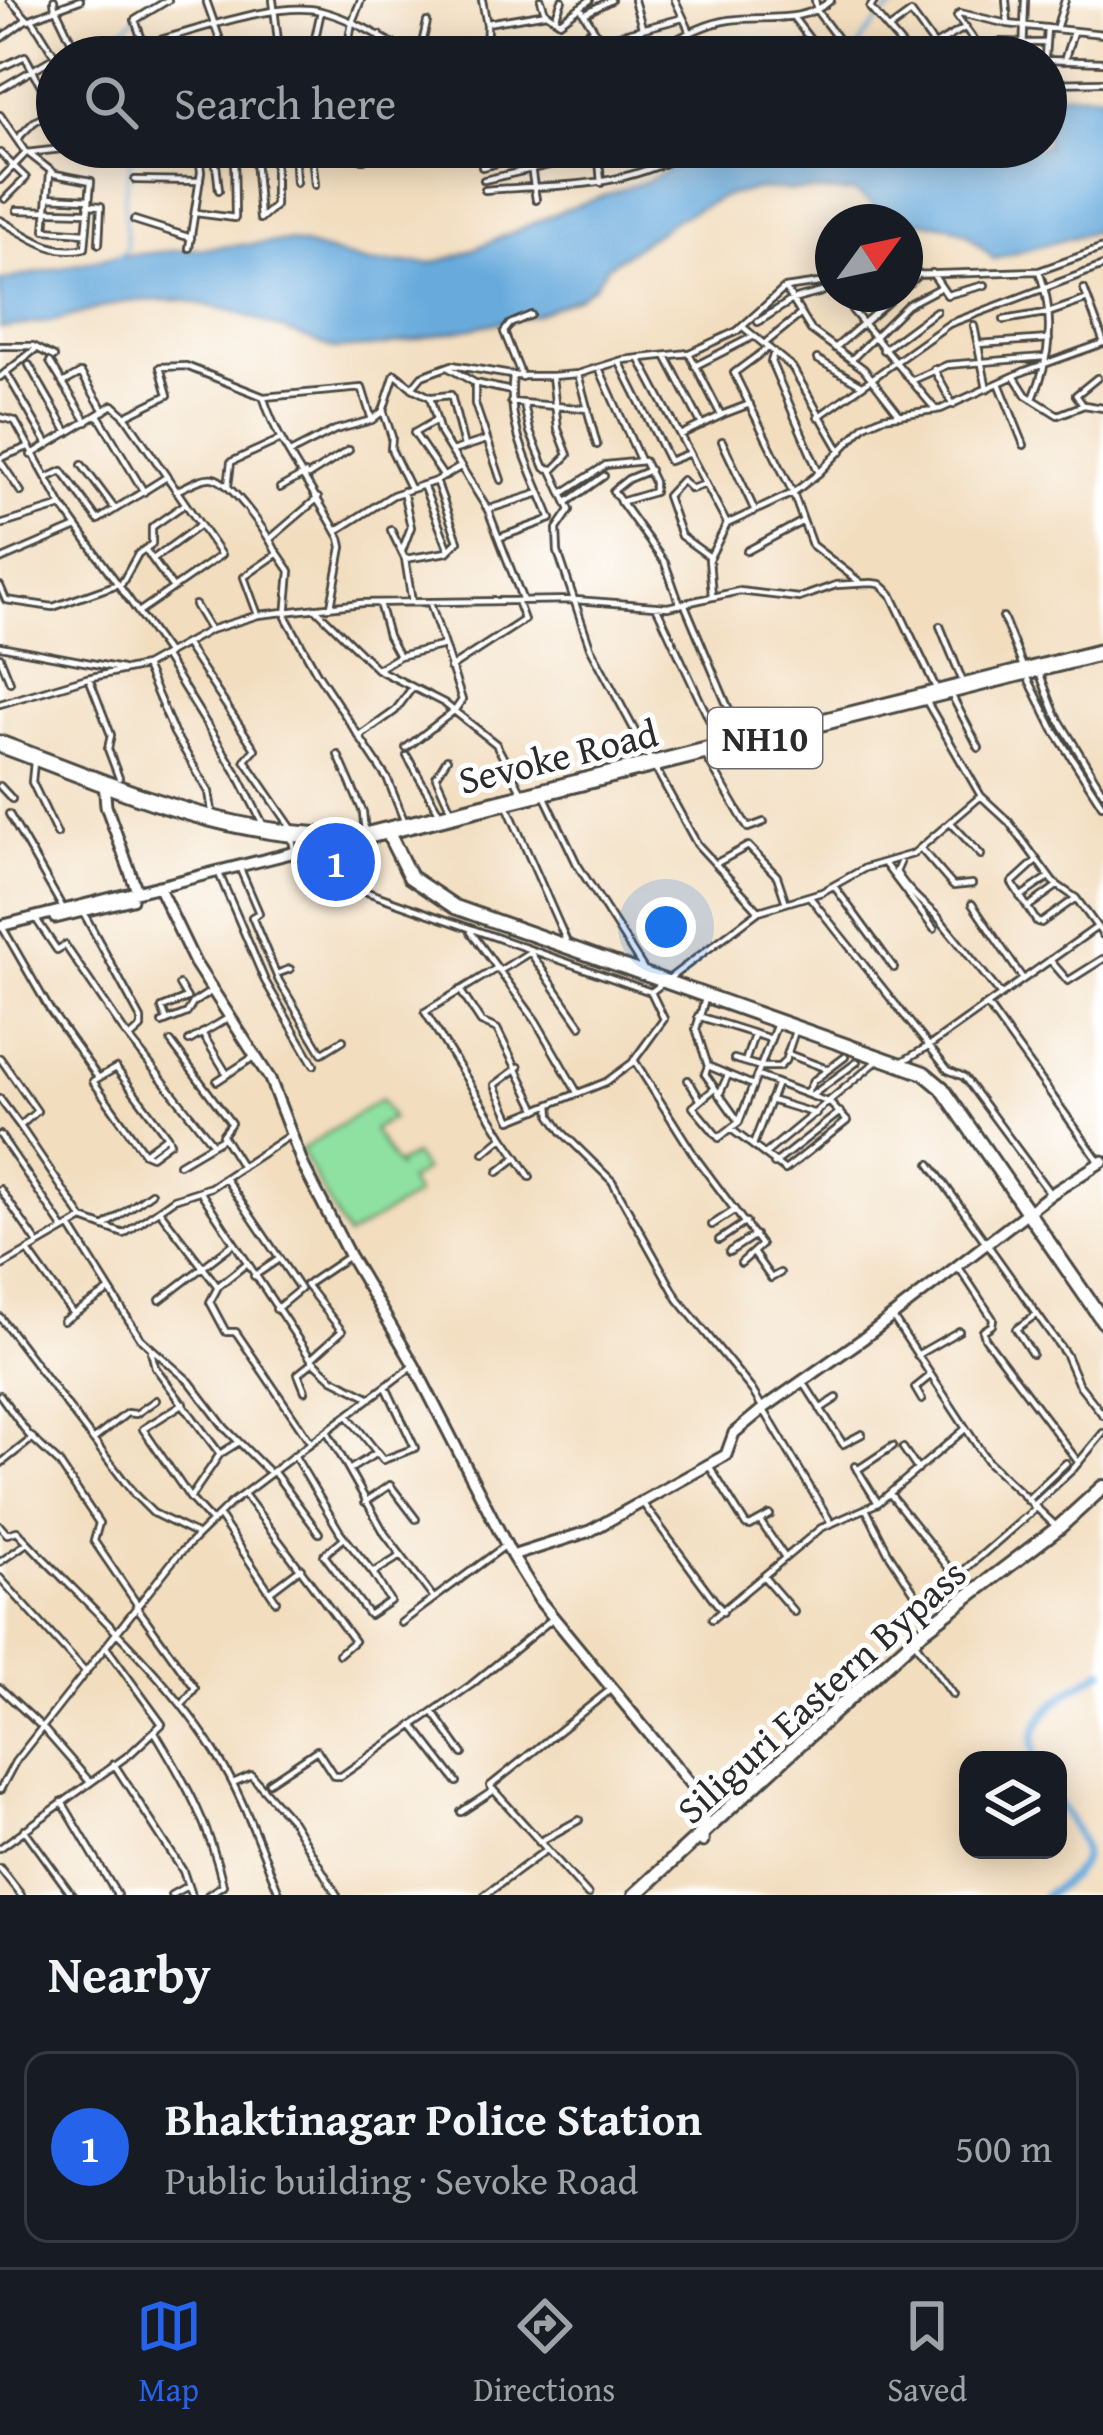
<!DOCTYPE html>
<meta charset="utf-8">
<style>
:root{--surface:#171b24;--page:#242831;--text:#f1f3f6;--muted:#9ea1a6;--line:#363941;--accent:#2563eb}
body{margin:0;font-family:"Gentium Book Plus",serif;background:var(--page);color:var(--text)}
.controls{position:absolute;right:36px;bottom:36px;display:grid;overflow:hidden;border-radius:24px;box-shadow:0 6px 30px #0003}
.controls button{width:108px;height:108px;display:grid;place-items:center;padding:0;border:0;border-bottom:3px solid var(--line);background:var(--surface);color:var(--text);font:60px sans-serif}
.compass{position:absolute;left:815px;top:204px;width:108px;height:108px;border-radius:50%;background:var(--surface);box-shadow:0 6px 30px #0003;rotate:57deg}
.you{position:absolute;left:666px;top:927px;width:42px;height:42px;margin:-30px;border:9px solid #fff;border-radius:50%;background:#1a73e8;box-shadow:0 0 0 18px #1a73e833}
.badge{display:grid;place-items:center;width:78px;height:78px;border-radius:50%;background:var(--accent);color:#fff;font-size:39px;font-weight:700}
.pin{position:absolute;translate:-50% -50%;border:6px solid #fff;box-shadow:0 3px 12px #0006}
.list{margin:0;padding:0;list-style:none}
h2{display:flex;justify-content:space-between;align-items:center;height:156px;margin:0;padding:0 48px;font-size:51px}
h2 small{font-size:39px;font-weight:400;color:var(--muted)}
.list li{display:grid;grid-template-columns:78px 1fr auto;gap:36px;align-items:center;box-sizing:border-box;height:192px;margin:0 24px 24px;padding:0 24px;border:3px solid var(--line);border-radius:24px}
.list b{display:block;font-size:45px;white-space:nowrap}
.list p{margin:0;font-size:39px;white-space:nowrap;color:var(--muted)}
.list em{font-size:39px;font-style:normal;color:var(--muted)}
.icon{flex:none;width:66px;height:66px;fill:none;stroke:currentColor;stroke-width:2;stroke-linecap:round;stroke-linejoin:round}
.map{position:relative;flex:none;width:1103px;height:1895px;overflow:hidden}
.search{position:absolute;background:var(--surface);box-shadow:0 6px 30px #0003;left:36px;right:36px;top:36px;height:132px;display:flex;align-items:center;gap:30px;box-sizing:border-box;padding:0 42px;border-radius:66px;color:var(--muted);font-size:45px}
.sheet{height:372px;background:var(--surface)}
nav{display:flex;justify-content:space-around;align-items:center;box-sizing:border-box;height:168px;border-top:3px solid var(--line);background:var(--surface);font-size:33px;color:var(--muted)}
nav a{display:grid;justify-items:center;gap:6px}
nav .on{color:var(--accent)}
.map>svg:first-child{display:block}
.green{fill:#8fe1a1;stroke:#5d8666;stroke-width:3}
.water{fill:#68aadc;stroke:#4a6a84;stroke-width:3}
.lines{fill:none;stroke-linecap:round;stroke-linejoin:round}
.stream{stroke:#68aadc;stroke-width:3}
.river{stroke:#68aadc;stroke-width:8}
.street-casing{stroke:#494641;stroke-width:10}
.secondary-casing{stroke:#494641;stroke-width:15}
.primary-casing{stroke:#494641;stroke-width:18}
.highway-casing{stroke:#494641;stroke-width:21}
.street{stroke:#fff;stroke-width:4.5}
.secondary{stroke:#fff;stroke-width:9}
.primary{stroke:#fff;stroke-width:12}
.highway{stroke:#fff;stroke-width:15}
.labels{text-anchor:middle;stroke-width:10;stroke-linejoin:round;paint-order:stroke}
.shield{fill:#fff;stroke:#6b6b6b;stroke-width:3}
.shield-label{font-size:36px;font-weight:bold;fill:#2b2b2b}
.street-label{font-size:39px;fill:#2b2b2b;stroke:#fff}
</style>
<div class="map">
<svg width="1103" height="1895" viewBox="0 0 1103 1895">
<rect width="100%" height="100%" fill="#fff"/>
<filter id="ink" filterUnits="userSpaceOnUse"><feTurbulence type="fractalNoise" baseFrequency=".00833" numOctaves="2"/><feDisplacementMap in="SourceGraphic" scale="24" xChannelSelector="R" yChannelSelector="G"/><feConvolveMatrix kernelMatrix="1 2 1 2 8 2 1 2 1" color-interpolation-filters="sRGB"/></filter>
<filter id="wash" filterUnits="userSpaceOnUse"><feTurbulence type="fractalNoise" baseFrequency=".004" numOctaves="4" result="noise"/><feDisplacementMap in="SourceGraphic" scale="48" xChannelSelector="R" yChannelSelector="G"/><feGaussianBlur stdDeviation="2.7" result="paint"/><feColorMatrix in="noise" values="0 0 0 0 0 0 0 0 0 0 0 0 0 0 0 0 0 1.4 0 .05"/><feComposite in="paint" operator="in"/></filter>
<g filter="url(#wash)">
<rect width="100%" height="100%" fill="#f2ddbe"/>
<!-- green -->
<path class="green" d="M381,1099L392,1118L373,1130L399,1169L398,1164L414,1155L424,1171L408,1181L416,1195L347,1237L301,1150Z"/>
<!-- water -->
<path class="water" d="M1046,94H1103V229L994,259L966,233L949,226L892,218L855,192L757,189L725,196L678,218L608,266L594,286L579,297L535,315L382,346L335,349L237,312L183,300L126,301L54,321L0,328V281L115,256L289,241L368,263H431L458,256L566,209L650,180L709,147H1046Z"/>
<g class="lines">
<!-- stream -->
<path class="stream" d="M99,57L97,47L127,26L151,0
M855,57C861,35 887,6 911,1C924,0 937,5 950,0
M116,259L127,248L124,199L133,147"/>
<!-- river -->
<path class="river" d="M1036,1760C1022,1716 1071,1689 1103,1671
M1045,1895C1101,1861 1087,1848 1058,1802"/>
</g>
</g>
<g filter="url(#ink)">
<g class="lines">
<defs>
<path id="street" d="M10,0L28,20L56,9L79,57
M54,0L55,9L80,0
M206,0L226,57
M273,0L280,57
M482,0L487,25L486,57
M541,0L545,12L560,22L590,0
M634,0L642,27
M675,0L690,32
M815,0L817,11L843,46
M875,0L870,8L912,57
M1006,0L1008,24
M580,7L611,57
M584,14L611,0
M793,17L809,38L814,57
M32,19L57,59
M555,19L562,0
M487,23L547,13
M889,29L911,13L943,57
M1056,29L1065,0
M688,34L702,57
M380,35V57
M615,36L683,18
M0,39L27,19
M568,43L593,30
M671,43L679,57
M144,44C191,33 276,0 321,11C356,20 384,39 415,57
M394,44V57
M935,45L966,27
M982,51L998,42L1046,43
M109,57L145,48L135,20L168,0
M203,57L278,44L313,45
M311,57L321,11
M346,57L352,22L361,0
M419,57L427,22
M508,57L509,48
M640,57C670,45 696,25 729,20C763,15 803,25 831,0
M763,57L809,38
M986,57L957,16L960,13L1008,24L1103,34
M1023,57L1025,0
M1045,57L1047,28
M1046,60L1103,62
M1064,61L1073,32
M0,68L25,56L57,115
M1046,83L1103,82
M0,89L55,57
M0,115L26,153L79,147
M17,139L34,122L55,110
M214,147L219,190
M254,147L260,219L275,206V147
M281,147L363,159L428,147
M528,147L536,200
M546,147V164
M598,147L601,183
M294,149L296,183
M0,153L26,178L5,199
M312,155L315,185
M482,167L529,155
M50,174L45,230L85,233
M0,180L25,154
M135,180L200,181
M484,180L567,161L599,159
M485,190C573,183 617,191 698,147
M48,197L89,199
M88,205L101,206L99,244
M17,210L88,212
M196,213L235,218L234,147
M0,220C29,236 51,256 85,248L91,181L55,174L28,153
M134,220L191,238
M189,248L201,172L198,147
M932,273L947,295L985,285
M905,275L1039,271L1103,248
M905,287L919,274
M785,288L811,330L864,369L900,415
M1084,289L1103,340
M853,294L852,310L936,410
M1004,320L1051,312L1088,299
M758,322L792,300L822,292
M974,326L987,389
M743,327L792,367L841,452
M764,344L801,314
M978,344L1049,339
M0,346H33L54,357
M768,348L734,373L793,493L812,545L861,583
M835,348L897,294
M883,350L936,311
M774,352L771,362L819,473
M689,353L721,415L750,404
M666,356L702,425
M639,358L726,522
M817,359L862,385
M851,360L907,305L941,287
M619,361L669,461L687,454
M50,362L87,422
M29,365L68,433
M695,366L754,336
M449,368L475,383L511,391
M599,368L640,460
M934,369L953,405
M6,372L48,445
M578,374L597,445
M552,376L558,429L568,455L552,471L570,510L557,529L558,552L590,647L651,761
M1014,376L1026,395L1058,415L1084,405L1103,408
M0,377L37,348
M522,377L504,332L510,324L531,315
M911,381L947,365L1044,357
M63,383L81,373L104,411
M475,383V404L501,480
M999,383L1024,445
M432,397L451,395L464,446
M264,399C280,449 315,491 340,538L342,547L331,606
M1033,399C1051,356 1055,315 1039,271
M511,402L588,409
M524,404L530,432L545,468L552,469
M1083,405L1076,395L1097,378
M383,410L392,437L391,449L410,488
M98,415L144,492
M127,415L168,395L160,367L186,366L264,397L362,388L372,420
M0,417L15,421L62,506L168,654
M818,417L949,324L1103,266
M435,421L414,433L444,477
M680,435L722,415
M722,441L755,511
M452,451L486,440
M290,453L335,430L372,420L383,411L395,374L410,386
M31,455L113,405L125,416L221,555L140,611
M0,458L28,447
M0,461L21,492
M82,465L115,509
M650,470L628,479L613,491L665,563L680,605
M308,476L349,450
M47,478L62,471L98,520L165,478
M706,484L691,489L682,480L667,496L681,536L710,557
M423,485L449,550
M228,486L231,462L279,440
M280,488L305,474
M176,491C186,487 202,476 213,478C231,481 270,537 277,554L244,577L258,615
M563,493L606,465L644,461L654,482V492L620,502
M569,501L604,476
M489,509L540,493
M0,525L62,506
M391,530L405,559L412,602
M336,531L393,495L436,481L462,466
M501,537L551,519C533,473 506,427 513,376
M270,539L318,498
M145,549L173,588
M402,551L411,527L403,491
M747,551L803,521
M277,552L290,571L286,617L317,673L388,780L405,823
M153,559L200,525
M405,559L447,552L458,541L436,481
M0,560L77,527
M122,583L138,554L152,544V527L185,504
M0,586L6,600L53,607L118,584
M712,596L709,559L727,524L793,493L819,473L865,425L883,417L941,409L1025,371L1103,343
M523,601L488,510L440,433L430,397L412,388L422,376L452,365L517,376H552L578,374L623,360L689,353L737,331L785,288L833,281
M379,603L388,636L399,656
M195,605L210,630
M685,605L741,738
M656,606L720,743
M315,608L377,669L444,703L496,744L521,791
M1003,617L1023,667
M940,626L963,682
M186,645L255,749L245,760L291,827
M0,646L122,669
M0,657L10,682
M165,657L238,775L262,822
M145,666L174,733L209,792L212,811
M379,668L399,656L441,646
M450,668L524,620L517,601
M1041,677L1055,713L1103,792
M89,678L111,735L108,749L119,778
M1029,680L1054,730L1102,805
M953,698L979,748
M0,704L87,678L145,666L210,630L258,615L362,603L575,600L668,607L739,591L799,598L836,585L871,583L880,584L891,594L936,688
M928,704L981,796L1009,822L1053,882L1076,898L1103,935
M360,736L395,711L412,688
M406,748L455,710L462,700L430,603
M338,755L363,812L365,834
M407,756L440,814
M707,758L748,828L764,822
M447,759L436,777L450,808
M34,762L32,782L57,834
M657,771L697,844L759,911
M0,786L12,799
M546,799L577,864L643,968
M508,808L566,940
M9,814L64,910
M952,824L981,855
M292,839L296,860L350,886L651,992L759,911L822,892L865,868L913,854L981,796
M921,849L953,886L972,884
M1035,862L1012,883L1037,922L1041,923L1076,898
M884,863L934,929
M900,863L896,872C907,890 922,903 937,916L1001,995
M715,864L748,846L777,876L785,900
M241,871L259,913L252,917L279,981L322,1053L343,1040
M220,876L265,981L314,1065
M834,886L894,968
M809,896L948,1070L964,1077L1049,1192
M1020,897L1049,877
M972,904L1023,979
M1028,907L1057,886
M83,912L141,1019V1028L131,1037
M38,922L57,950L65,945L123,1030L213,1144
M4,930L50,1010L97,1076
M471,932L536,1021L577,1092
M1050,960L1068,981L1103,959
M501,970L530,952L581,1026
M276,974L290,969
M460,990L481,1022L497,1029L537,1110
M705,999L696,1029L708,1066L705,1074L739,1122
M987,1005L1099,1161
M698,1016L771,1039
M167,1021L162,1008L187,998L179,985
M162,1023L187,1013L193,1003L213,990
M202,1033L227,1074
M189,1041L230,1017
M171,1042L231,1123L222,1135L242,1167
M788,1054L827,1069
M0,1058L37,1111L20,1126L0,1099
M734,1059L761,1067H779L785,1061L796,1028
M746,1059L754,1035
M634,1060L696,1158L761,1245L741,1263
M903,1061L929,1046L1097,927
M708,1066L753,1085
M519,1067L495,1085L511,1120L606,1082L632,1063L664,1019L651,992
M688,1080L700,1099
M217,1081L255,1056
M714,1089L693,1107L719,1138L739,1122L776,1026
M806,1094L813,1081L845,1057
M719,1095L728,1075
M811,1096L857,1062
M770,1100L816,1114
M550,1105L551,1116L562,1132L612,1181L678,1299L752,1390L830,1521
M20,1126L83,1219
M731,1129L785,1170L847,1121L830,1103L758,1076
M0,1135L64,1229
M753,1145L777,1083
M144,1153L93,1081L116,1068L167,1136
M144,1153L151,1156L170,1142L167,1136
M144,1153L167,1136
M484,1153L503,1137L425,1012L497,968
M765,1154L876,1062
M517,1157L530,1177
M179,1164L223,1138
M774,1164L840,1112
M930,1164L1066,1355L1078,1383L1103,1415
M498,1172L517,1157L503,1137
M225,1178L300,1289
M0,1189L38,1244
M202,1194L311,1359L333,1379L371,1398
M159,1210L218,1287L210,1302L226,1332H236L311,1443
M712,1225L735,1210
M105,1226L151,1193
M71,1228L140,1338L190,1382L225,1428L270,1473
M719,1240L746,1222
M28,1251L73,1314
M729,1252L755,1235
M754,1254L771,1278L780,1273
M958,1266L993,1319L992,1325L983,1331L985,1338L1079,1463
M0,1267L83,1219L124,1234L174,1199L211,1187L290,1135
M254,1276L279,1259
M309,1283L349,1256
M306,1285L342,1331L311,1359
M217,1287L246,1264
M160,1300L233,1244
M276,1309L299,1290
M892,1316L988,1462L1058,1528
M0,1317L134,1494L153,1513L198,1535
M63,1321L109,1291
M151,1351L155,1367L220,1454
M1032,1354L1016,1329L1037,1314
M917,1355L959,1331
M802,1380L843,1444L862,1434
M305,1391L298,1374L313,1362
M0,1395L28,1434L59,1463L99,1523L94,1541L137,1604
M922,1400L915,1388L930,1376
M184,1403L143,1429L190,1498
M820,1409L837,1398
M348,1416L383,1460L415,1448L386,1387
M327,1431L385,1534L432,1596
M93,1440L127,1413L136,1414L156,1400
M903,1448L918,1470
M294,1455L340,1532L373,1573L399,1557
M0,1464L33,1438
M708,1464L746,1525L750,1526L770,1515
M855,1466L878,1503
M349,1470L375,1454
M857,1470L893,1446
M273,1471L319,1533
M244,1494L354,1641L339,1654
M890,1494L956,1577
M1027,1500L1066,1463
M365,1502L390,1485L416,1519
M644,1505L723,1612
M1033,1506L1074,1468L1103,1433
M866,1509L888,1552L934,1622
M219,1516L276,1601
M760,1521L784,1556
M212,1522L190,1498L220,1454L239,1442
M0,1526L7,1534L17,1531C90,1609 177,1681 229,1776C250,1815 263,1855 280,1895
M344,1538L324,1555L369,1615L390,1601L373,1573
M0,1562L27,1543
M763,1576L794,1612
M0,1578L86,1673
M272,1590L301,1568
M924,1605L1036,1508
M136,1606L195,1688L182,1705
M712,1619L821,1528L878,1503L964,1430
M401,1623L506,1545
M916,1644L953,1695
M0,1688L42,1727L90,1782
M433,1712L463,1754
M413,1725L457,1782
M155,1732C187,1785 209,1824 223,1885L208,1895
M114,1764L183,1871L191,1895
M269,1782L317,1750L334,1776H341L471,1685L552,1619
M233,1783L251,1775L292,1821L337,1895
M0,1790L15,1762L176,1557L230,1504L414,1365
M62,1802L117,1895
M461,1812L493,1791
M24,1829L72,1895
M539,1842L579,1820
M0,1848L130,1754L162,1724L106,1647
M0,1868L21,1895
M171,1895L187,1886
M485,1895L546,1850
M588,1895L490,1786L610,1690"/>
<path id="secondary" d="M104,782L106,806L137,891
M158,886L195,963L270,1079L303,1165L349,1255L414,1365L512,1556L540,1601L692,1786L704,1820L703,1842
M55,918L132,899
M0,926L343,840
M512,1556L590,1531L726,1455L734,1433L764,1408L864,1338L1051,1194L1103,1161"/>
<path id="primary" d="M388,833L410,877L455,907L924,1073L942,1088L1103,1321
M635,1895L920,1633L1058,1528L1103,1487"/>
<path id="highway" d="M0,744C123,789 231,842 365,836L1103,652"/>
</defs>
<!-- street casing -->
<use href="#street" class="street-casing"/>
<!-- secondary casing -->
<use href="#secondary" class="secondary-casing"/>
<!-- primary casing -->
<use href="#primary" class="primary-casing"/>
<!-- highway casing -->
<use href="#highway" class="highway-casing"/>
<!-- street -->
<use href="#street" class="street"/>
<!-- secondary -->
<use href="#secondary" class="secondary"/>
<!-- primary -->
<use href="#primary" class="primary"/>
<!-- highway -->
<use href="#highway" class="highway"/>
</g>
</g>
<g class="labels">
<!-- shield labels -->
<rect class="shield" x="708" y="708" width="114" height="60" rx="9"/>
<g class="shield-label">
<text x="765" y="751">NH10</text>
</g>
<!-- street labels -->
<g class="street-label">
<text transform="translate(558 756) rotate(-14)" y="14">Sevoke Road</text>
<text transform="translate(821 1691) rotate(-42)" y="14">Siliguri Eastern Bypass</text>
</g>
</g>
</svg>
<div class="controls">
<button><svg class="icon" aria-label="layers" viewBox="0 0 24 24"><path d="M12 4l9 5-9 5-9-5zM3 14l9 5 9-5"/></svg></button>
</div>
<svg class="compass" viewBox="-18 -18 36 36"><path d="M0-13l5 13h-10z" fill="#e53935"/><path d="M0 13l5-13h-10z" fill="#9ea1a6"/></svg>
<div class="you"></div>
<div class="pin badge" style="left:336px;top:862px">1</div>
<div class="search"><svg class="icon" aria-label="search" viewBox="0 0 24 24"><circle cx="10" cy="10" r="6"/><path d="M15 15l6 6"/></svg>Search here</div>
</div>
<section class="sheet">
<h2>Nearby<small></small></h2>
<ul class="list">
<li><span class="badge">1</span><div><b>Bhaktinagar Police Station</b><p>Public building · Sevoke Road</p></div><em>500 m</em></li>
</ul>
</section>
<nav>
<a class="on"><svg class="icon" aria-label="map" viewBox="0 0 24 24"><path d="M3 6l6-2 6 2 6-2v14l-6 2-6-2-6 2zM9 4v14M15 6v14"/></svg>Map</a>
<a><svg class="icon" aria-label="directions" viewBox="0 0 24 24"><path d="M12 3l9 9-9 9-9-9zM9 14v-3h6M13 9l2 2-2 2"/></svg>Directions</a>
<a><svg class="icon" aria-label="saved" viewBox="0 0 24 24"><path d="M7 4h10v16l-5-4-5 4z"/></svg>Saved</a>
</nav>
